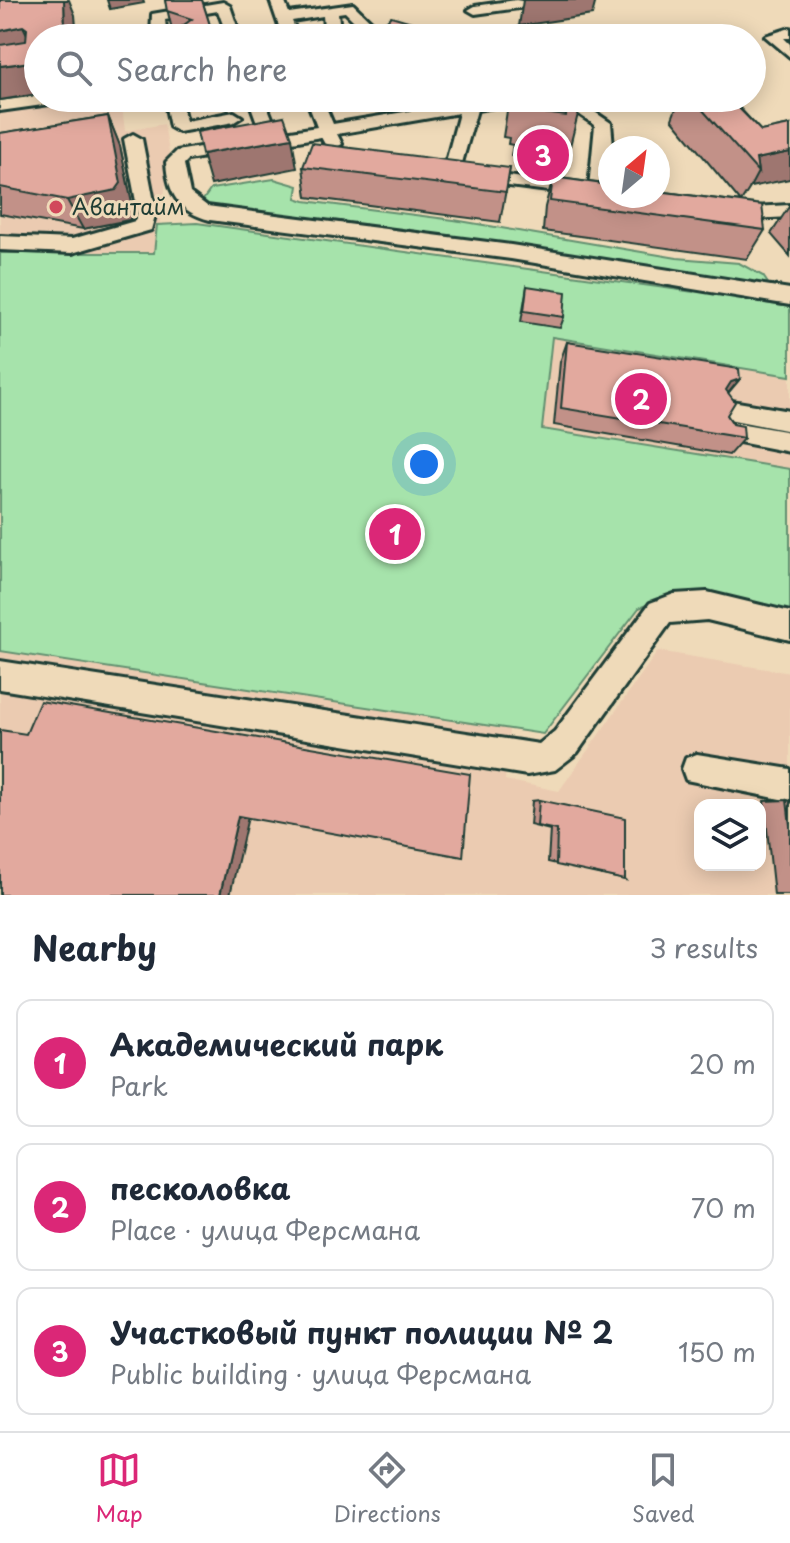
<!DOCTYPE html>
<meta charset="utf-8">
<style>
:root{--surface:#fff;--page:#f2f2f3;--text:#1f2937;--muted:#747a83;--line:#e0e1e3;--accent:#db2777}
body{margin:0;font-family:"Playpen Sans",sans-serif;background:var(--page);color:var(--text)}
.controls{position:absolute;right:24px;bottom:24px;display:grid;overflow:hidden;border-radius:16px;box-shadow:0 4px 20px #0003}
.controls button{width:72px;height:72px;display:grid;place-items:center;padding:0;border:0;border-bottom:2px solid var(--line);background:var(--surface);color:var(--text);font:40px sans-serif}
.compass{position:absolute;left:598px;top:136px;width:72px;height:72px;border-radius:50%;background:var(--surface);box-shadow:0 4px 20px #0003;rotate:29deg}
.you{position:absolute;left:424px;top:464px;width:28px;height:28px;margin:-20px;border:6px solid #fff;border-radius:50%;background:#1a73e8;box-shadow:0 0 0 12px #1a73e833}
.badge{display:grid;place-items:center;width:52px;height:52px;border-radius:50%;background:var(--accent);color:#fff;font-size:26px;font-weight:700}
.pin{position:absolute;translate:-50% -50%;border:4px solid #fff;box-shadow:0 2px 8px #0006}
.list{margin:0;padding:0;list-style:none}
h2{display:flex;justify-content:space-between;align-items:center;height:104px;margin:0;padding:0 32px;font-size:34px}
h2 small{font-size:26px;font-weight:400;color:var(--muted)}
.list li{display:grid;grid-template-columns:52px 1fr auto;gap:24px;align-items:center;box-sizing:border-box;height:128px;margin:0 16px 16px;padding:0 16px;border:2px solid var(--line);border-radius:16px}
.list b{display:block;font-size:30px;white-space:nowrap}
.list p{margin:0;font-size:26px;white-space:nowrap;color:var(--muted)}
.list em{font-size:26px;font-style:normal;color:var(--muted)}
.icon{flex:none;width:44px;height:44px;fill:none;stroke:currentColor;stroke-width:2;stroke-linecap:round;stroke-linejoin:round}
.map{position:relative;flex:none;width:790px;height:895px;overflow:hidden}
.search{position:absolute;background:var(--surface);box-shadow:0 4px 20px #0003;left:24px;right:24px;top:24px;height:88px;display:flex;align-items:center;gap:20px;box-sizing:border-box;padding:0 28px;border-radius:44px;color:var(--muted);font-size:30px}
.sheet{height:536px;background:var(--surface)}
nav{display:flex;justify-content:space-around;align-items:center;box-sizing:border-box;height:112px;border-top:2px solid var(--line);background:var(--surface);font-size:22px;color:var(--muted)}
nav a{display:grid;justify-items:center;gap:4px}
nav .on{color:var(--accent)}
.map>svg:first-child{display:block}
.built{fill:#ebcbb1;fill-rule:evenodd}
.green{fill:#a6e3ab;stroke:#629070;stroke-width:2}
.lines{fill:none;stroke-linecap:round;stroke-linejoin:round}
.minor-casing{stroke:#1f3d34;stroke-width:6}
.minor{fill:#efdab9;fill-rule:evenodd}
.wall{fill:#c29188;stroke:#1f3d34;stroke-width:2}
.shaded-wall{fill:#9e766f;stroke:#1f3d34;stroke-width:2}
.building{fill:#e2a99e;stroke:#1f3d34;stroke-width:2}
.poi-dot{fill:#d1495b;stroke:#efdab9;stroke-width:3}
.labels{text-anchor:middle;stroke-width:6;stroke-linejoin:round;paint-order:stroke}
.far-poi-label{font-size:22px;fill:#1f3d34;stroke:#efdab9;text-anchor:start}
</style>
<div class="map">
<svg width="790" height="895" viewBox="0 0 790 895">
<rect width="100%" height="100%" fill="#efdab9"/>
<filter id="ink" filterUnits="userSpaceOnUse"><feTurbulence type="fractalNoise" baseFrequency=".0125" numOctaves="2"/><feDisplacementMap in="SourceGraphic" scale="16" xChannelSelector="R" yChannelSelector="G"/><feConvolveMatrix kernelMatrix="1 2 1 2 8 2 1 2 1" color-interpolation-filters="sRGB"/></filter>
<g filter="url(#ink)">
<!-- built -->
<path class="built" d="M38,51V98H121L125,131L164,124L170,157L155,253H0V56Z
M552,337L790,376V469L541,430Z
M0,651L509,729L505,780L559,791L658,651L790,673V895H0ZM700,805H760V865H700Z"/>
<!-- green -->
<path class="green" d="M274,179L298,186L296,198L305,201L454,220L677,258L739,263L763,276L773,291L758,300H745L790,307V376L552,337L542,429L790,469V618C744,610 682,586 639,608L543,734L0,651V253H154L157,225L197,223L694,292L573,266L436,250L214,209L203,200L211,189Z"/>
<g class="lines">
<defs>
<path id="minor" d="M270,0H284L289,13L353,4L388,38H371L345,12L338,13L341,38H325L323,16L292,21L299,38H283Z
M516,0L533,3L526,7L475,14L468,10L475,6Z
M223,2L230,6L239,32L254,38H228L218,11L165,20L167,38H151L152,14Z
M790,28V38H784L790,44V57L765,36Z
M38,96L65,98L57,103L0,111V101Z
M164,98H180L186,121L234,112L242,117L234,122L179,132L170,127Z
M248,98H264L278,133L317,127L306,98H322L333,124L487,98H524L516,103L477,110L458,177L452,179L443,173L459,113L337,134L342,144L333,149L327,148L321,137L188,160L184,164L190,193L207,206L511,245L790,289V305L511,259L210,220C179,212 168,194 166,162L177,151L262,136Z
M555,98H574L611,123L613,146L604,198L469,181L466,177L475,171L589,188L595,125Z
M133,134L142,139L156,212L151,230L72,253L0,250V236L72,239L135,221L138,212L124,139Z
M790,205V217L733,220L724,214L733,208Z
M726,400L790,411V431L718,417L714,410L718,403Z
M727,421L790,432V452L719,438L715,431L719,424Z
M707,592L790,612V640L707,620L670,623L577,753L555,770L527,775L0,689V661L539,744L555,731L650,603L674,594Z
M697,754L790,769V801L686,780L682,769L686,758Z"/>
</defs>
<!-- minor casing -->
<use href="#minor" class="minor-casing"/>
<!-- minor -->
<use href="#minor" class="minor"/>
</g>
<!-- wall -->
<path class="wall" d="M165,0H202L214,38H174Z
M196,98H224L227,109L210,103L199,105Z
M353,98H402L390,111Z
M509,98H582L570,146H564L562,152L558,151L555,162L511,156L513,145L508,144L509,138L503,137Z
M680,98H740L738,106L761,131L790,125L741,202L765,230L747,259L543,231L545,207L553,177L741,202L672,119Z
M108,116L120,146L134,213L129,220L83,229L0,214V133Z
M303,167L510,168L500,222L307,197Z
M790,205V256L771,234Z
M527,286L564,317L560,328L521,322Z
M567,342L728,394L727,415L744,438L729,455L554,425L560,362Z
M539,800L625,880L548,862L550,830L530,825L532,801Z
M787,800L790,801V895H774L764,801Z"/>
<!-- shaded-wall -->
<path class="shaded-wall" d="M64,0H69L75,15L77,38H67L65,35Z
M107,0H143L144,3L110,9Z
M523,0H596L592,15L519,26Z
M23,26L38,57L0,65V31Z
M429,27V38H418Z
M38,61V94L0,100V66Z
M197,98H209L210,103L199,105Z
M390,98H402L390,111Z
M741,99L726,130L732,101Z
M108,116L120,146L134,213L129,220L83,229L67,200Z
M292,138L297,168L211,185L202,154Z
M790,152V179L750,187L758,172L756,159Z
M740,379L725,397L717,400L731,382Z
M238,816L248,817L230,895H220Z"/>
<!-- building -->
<path class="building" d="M0,0H64L65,35L74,34V38H38V61L0,66V45L26,41L27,29L23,26L0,31Z
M165,0H202L214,38H175L173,33L192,19L167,11Z
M391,16L429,27L418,38H368Z
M677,30L679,38H628Z
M516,98H582V101L574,100L573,106H567L566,116L519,110L521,99Z
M692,98H740L741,99L732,101L761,131L790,125V152L756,159L758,172Z
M108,116L121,183L116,190L67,200L0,187V133Z
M284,116L292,138L202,154L197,132Z
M312,143L510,168L506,192L303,167Z
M553,177L610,185V196H658V191L762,205L765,230L550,201Z
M527,286L566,292L564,317L524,311Z
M567,342L739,369L740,379L731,382L726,390L735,402L727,415L733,424L743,426L744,438L561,408Z
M40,701L470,774L463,857L238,816L220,895H0V730L26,734Z
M539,800L625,818V880L556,865L557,830L537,826Z
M787,800L790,801V826Z"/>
</g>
<!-- markers -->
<circle class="poi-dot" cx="56" cy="207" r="8"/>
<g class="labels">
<!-- far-poi labels -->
<g class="far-poi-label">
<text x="72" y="215">Авантайм</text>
</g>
</g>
</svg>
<div class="controls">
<button><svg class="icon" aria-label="layers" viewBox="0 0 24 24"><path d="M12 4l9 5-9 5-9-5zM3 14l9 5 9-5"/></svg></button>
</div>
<svg class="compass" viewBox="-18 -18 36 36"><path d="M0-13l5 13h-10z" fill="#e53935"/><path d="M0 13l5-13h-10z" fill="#747a83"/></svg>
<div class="you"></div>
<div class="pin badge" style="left:395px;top:534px">1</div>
<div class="pin badge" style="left:641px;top:399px">2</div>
<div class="pin badge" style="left:543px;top:155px">3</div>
<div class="search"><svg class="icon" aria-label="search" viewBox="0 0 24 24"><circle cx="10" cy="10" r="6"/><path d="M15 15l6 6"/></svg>Search here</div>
</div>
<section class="sheet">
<h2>Nearby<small>3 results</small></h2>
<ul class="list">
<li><span class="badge">1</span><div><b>Академический парк</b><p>Park</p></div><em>20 m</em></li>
<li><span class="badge">2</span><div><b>песколовка</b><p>Place · улица Ферсмана</p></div><em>70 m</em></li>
<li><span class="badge">3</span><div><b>Участковый пункт полиции № 2</b><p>Public building · улица Ферсмана</p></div><em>150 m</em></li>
</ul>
</section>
<nav>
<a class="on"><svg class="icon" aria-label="map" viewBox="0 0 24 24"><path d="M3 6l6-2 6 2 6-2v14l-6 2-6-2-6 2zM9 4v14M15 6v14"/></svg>Map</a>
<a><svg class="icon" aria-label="directions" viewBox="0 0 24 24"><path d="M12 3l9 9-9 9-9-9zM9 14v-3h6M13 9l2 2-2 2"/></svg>Directions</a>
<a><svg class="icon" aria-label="saved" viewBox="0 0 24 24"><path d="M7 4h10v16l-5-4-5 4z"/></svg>Saved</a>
</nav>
